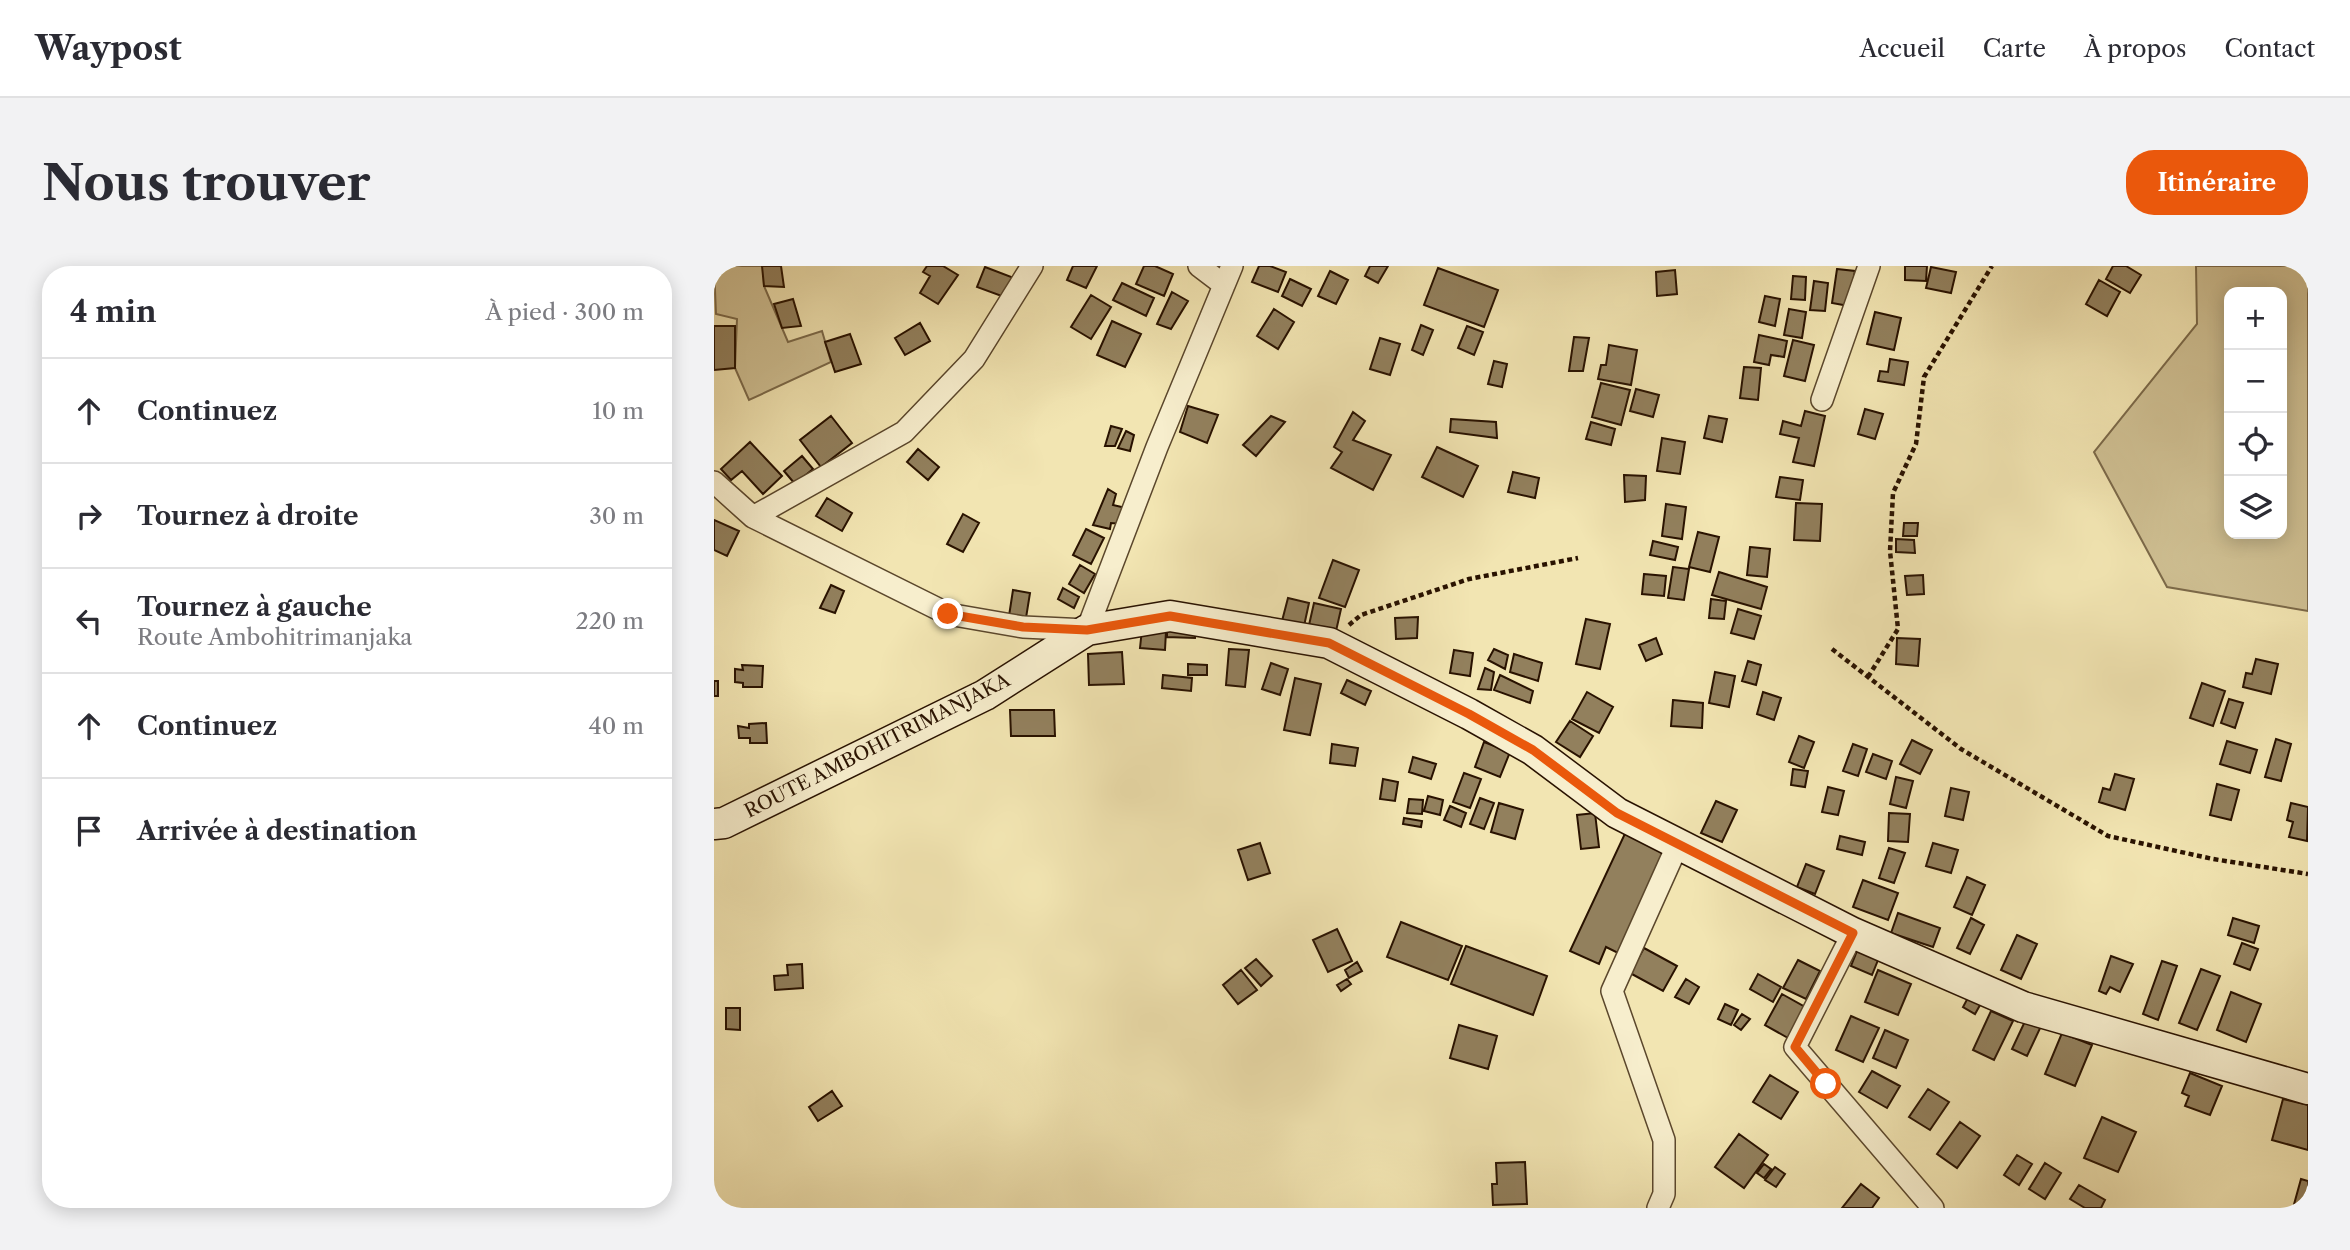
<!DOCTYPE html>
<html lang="fr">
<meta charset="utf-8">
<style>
:root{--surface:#fff;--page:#f2f2f3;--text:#2b2b33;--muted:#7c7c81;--line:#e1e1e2;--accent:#ea580c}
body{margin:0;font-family:"Libre Caslon Text",serif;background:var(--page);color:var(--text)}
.controls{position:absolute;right:21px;top:21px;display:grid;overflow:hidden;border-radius:14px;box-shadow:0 4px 18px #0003}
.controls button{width:63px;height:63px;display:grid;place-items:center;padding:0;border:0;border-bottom:2px solid var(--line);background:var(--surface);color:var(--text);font:35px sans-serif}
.stop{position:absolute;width:21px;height:21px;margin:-16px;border:5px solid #ea580c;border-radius:50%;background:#fff}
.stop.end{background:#ea580c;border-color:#fff;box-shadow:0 2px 7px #0008}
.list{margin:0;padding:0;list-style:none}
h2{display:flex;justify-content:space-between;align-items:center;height:91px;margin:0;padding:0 28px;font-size:30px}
h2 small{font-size:23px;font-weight:400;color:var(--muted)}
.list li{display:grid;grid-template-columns:46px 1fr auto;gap:21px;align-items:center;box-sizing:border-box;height:105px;padding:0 28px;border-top:2px solid var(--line)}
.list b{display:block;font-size:26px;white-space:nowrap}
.list p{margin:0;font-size:23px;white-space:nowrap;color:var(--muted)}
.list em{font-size:23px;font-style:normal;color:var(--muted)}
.icon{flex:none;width:38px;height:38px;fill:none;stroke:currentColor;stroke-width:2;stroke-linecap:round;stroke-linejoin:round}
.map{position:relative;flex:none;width:1594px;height:942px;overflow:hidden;border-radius:28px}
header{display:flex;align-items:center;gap:42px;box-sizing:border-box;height:98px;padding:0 35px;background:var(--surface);border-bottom:2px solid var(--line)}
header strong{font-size:33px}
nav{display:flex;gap:38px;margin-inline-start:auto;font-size:24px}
.intro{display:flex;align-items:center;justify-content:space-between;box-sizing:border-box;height:168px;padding:0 42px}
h1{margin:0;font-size:49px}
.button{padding:18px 32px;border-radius:28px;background:var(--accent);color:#fff;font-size:24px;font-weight:700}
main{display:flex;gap:42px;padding:0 42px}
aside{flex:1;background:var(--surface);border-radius:28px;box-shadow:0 4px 18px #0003}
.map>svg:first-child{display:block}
.green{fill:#d0c194;stroke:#7c6a4a;stroke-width:2;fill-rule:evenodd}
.building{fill:#92805d;stroke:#291200;stroke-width:2}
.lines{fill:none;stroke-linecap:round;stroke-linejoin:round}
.street-casing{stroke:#5b472c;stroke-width:24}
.secondary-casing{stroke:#291200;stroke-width:33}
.path{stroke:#291200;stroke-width:4.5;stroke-dasharray:5 3.5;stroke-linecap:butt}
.street{stroke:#f7eecd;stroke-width:21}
.secondary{stroke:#f7eecd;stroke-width:30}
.route{stroke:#ea580c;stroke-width:9}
.labels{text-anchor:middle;stroke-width:5;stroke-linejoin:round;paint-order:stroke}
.street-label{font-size:19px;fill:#291200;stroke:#f7eecd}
</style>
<header>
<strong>Waypost</strong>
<nav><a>Accueil</a><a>Carte</a><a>À propos</a><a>Contact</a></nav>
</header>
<div class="intro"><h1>Nous trouver</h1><a class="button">Itinéraire</a></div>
<main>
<aside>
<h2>4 min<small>À pied · 300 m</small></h2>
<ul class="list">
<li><svg class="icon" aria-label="ahead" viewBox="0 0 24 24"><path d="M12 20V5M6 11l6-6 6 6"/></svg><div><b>Continuez</b></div><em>10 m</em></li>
<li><svg class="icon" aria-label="right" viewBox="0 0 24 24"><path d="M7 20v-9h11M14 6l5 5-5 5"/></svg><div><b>Tournez à droite</b></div><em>30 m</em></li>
<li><svg class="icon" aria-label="left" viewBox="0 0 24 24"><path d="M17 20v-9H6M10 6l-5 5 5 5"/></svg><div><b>Tournez à gauche</b><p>Route Ambohitrimanjaka</p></div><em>220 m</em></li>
<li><svg class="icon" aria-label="ahead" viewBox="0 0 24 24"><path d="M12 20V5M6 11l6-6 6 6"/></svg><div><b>Continuez</b></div><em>40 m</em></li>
<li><svg class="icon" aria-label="arrive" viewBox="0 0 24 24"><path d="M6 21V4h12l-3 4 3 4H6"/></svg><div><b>Arrivée à destination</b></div></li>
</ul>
</aside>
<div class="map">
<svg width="1594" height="942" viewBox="0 0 1594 942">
<rect width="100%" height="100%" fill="#f2e5b2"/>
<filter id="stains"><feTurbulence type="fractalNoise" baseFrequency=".00286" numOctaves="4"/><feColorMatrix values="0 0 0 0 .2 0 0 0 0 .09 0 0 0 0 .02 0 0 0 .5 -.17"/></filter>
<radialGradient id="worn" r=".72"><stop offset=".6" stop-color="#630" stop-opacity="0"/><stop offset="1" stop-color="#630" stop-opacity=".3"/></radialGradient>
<!-- green -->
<path class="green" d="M0,0H49L50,20L74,76L108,65L117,96L35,134L21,102L23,53L2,48Z
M1482,0H1594V345L1453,321L1380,186L1483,58ZM1568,26V268H1515V26Z"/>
<!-- building -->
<path class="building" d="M48,0H67L70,21L50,20Z
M213,0H229L244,9L224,38L206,27L216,10L209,6Z
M359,0H383L372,22L353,14Z
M430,0H441L459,8L450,30L422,18Z
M545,0H556L572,6L564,26L538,16Z
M656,0H674L664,17L651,10Z
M1191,0H1213L1212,15L1191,14Z
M1399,0H1412L1427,9L1416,27L1392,13Z
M271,1L300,12L293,32L263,21Z
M1217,1L1242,6L1237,27L1212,22Z
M724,2L784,24L770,61L710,39Z
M1123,3L1141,5L1135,40L1118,37Z
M961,4L963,28L943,30L942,6Z
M616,5L634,14L622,38L604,30Z
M1079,10L1092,11L1091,34L1077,33Z
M576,13L597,23L588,40L568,30Z
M1385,14L1406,26L1393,50L1372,38Z
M1100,15L1114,17L1111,45L1096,44Z
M408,17L440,32L432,50L399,34Z
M458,26L474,35L457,63L443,58Z
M377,29L397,41L377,73L357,61Z
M1051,30L1066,33L1061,60L1045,56Z
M79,33L87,60L68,62L60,38Z
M560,43L580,56L564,83L543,70Z
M1075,43L1092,46L1088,72L1070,69Z
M1161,46L1187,52L1180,84L1153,78Z
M398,55L427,68L411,101L383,89Z
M206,57L216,75L191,89L181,72Z
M707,59L719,64L709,89L698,84Z
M0,60H21V102L0,104Z
M753,60L769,66L760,89L744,82Z
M136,68L147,98L121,106L111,76Z
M1045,69L1073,75L1070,91L1057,89L1055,99L1040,96Z
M860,71L875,72L869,105H855Z
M666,72L686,78L676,109L656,103Z
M1079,74L1100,79L1091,115L1070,110Z
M895,79L923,84L917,119L884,113L887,99H892Z
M1176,93L1194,96L1190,119L1164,115L1166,105L1174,106Z
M780,95L793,98L788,121L774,118Z
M1030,101L1047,102L1044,134L1026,132Z
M887,117L916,124L907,159L878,151Z
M922,123L945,129L939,151L916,145Z
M474,140L504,149L493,177L466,166Z
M1151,143L1169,148L1161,173L1144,168Z
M1091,145L1111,150L1100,200L1079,196L1085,172L1066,168L1069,155L1087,160Z
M639,146L651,155L639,174L677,189L659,224L617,202L628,186L620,181Z
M117,150L138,177L107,201L86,174Z
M557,150L571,156L542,190L529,179Z
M995,150L1013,153L1008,176L990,172Z
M737,153L782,156L783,172L736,166Z
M877,156L901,163L897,179L872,173Z
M397,160L408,163L401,180H391Z
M412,165L420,169L416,185L404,182Z
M948,172L971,176L966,208L943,205Z
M36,176L68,210L49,228L28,205L17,214L7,203Z
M723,181L764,200L749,231L708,211Z
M204,183L225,201L214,214L193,196Z
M88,190L99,203L81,218L70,205Z
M799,206L825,212L821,232L794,226Z
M910,209L932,210L931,234L911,236Z
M1066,211L1089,214L1086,234L1062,231Z
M394,223L402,228L399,239L412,242L409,258L397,257L396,263L379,259Z
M113,232L138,247L128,265L102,250Z
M1082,237L1108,238L1106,275L1080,274Z
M952,238L972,241L968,273L948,270Z
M249,248L265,257L249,286L233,278Z
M0,254L25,265L13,290L0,284Z
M1190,257H1204L1203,270H1189Z
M372,263L390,272L377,298L359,289Z
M984,266L1005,271L996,306L975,301Z
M1182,273L1200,274L1201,287L1182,286Z
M939,275L964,281L961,294L936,289Z
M1036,281L1056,283L1053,311L1033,309Z
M619,294L645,304L631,341L605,332Z
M366,299L381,308L370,327L355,318Z
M959,301L975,303L970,334L954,332Z
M1005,306L1053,321L1047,343L998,329Z
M930,308L952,310L950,330L928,328Z
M1209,309L1210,328L1193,329L1191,310Z
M117,319L130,325L121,347L106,342Z
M349,322L365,331L360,342L344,333Z
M299,324L316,327L312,352L295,350Z
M574,332L595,337L590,360L568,355Z
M997,333L1012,335L1010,353L995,352Z
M600,337L627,343L622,365L595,359Z
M1024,343L1047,350L1040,373L1017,367Z
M704,351L703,372L682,373L681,352Z
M872,353L896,358L886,403L862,398Z
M453,357L482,358L481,372L453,371Z
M428,363L452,365L451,384L426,382Z
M942,372L948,388L932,395L925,379Z
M1183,372L1206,373L1204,400L1182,398Z
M515,383L535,384L531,421L512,419Z
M780,383L794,389L791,403L774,394Z
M740,384L759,387L756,410L736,407Z
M408,386L410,418L375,419L374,388Z
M800,388L828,397L824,415L796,406Z
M1542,393L1564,398L1557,428L1529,421L1532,407L1538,408Z
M1034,395L1047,399L1042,419L1028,415Z
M557,397L574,403L566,429L548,423Z
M474,398L493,399V409H474Z
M28,399L49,400L48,421H29V417L21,416V403L29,404Z
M771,402L780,406L777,424L764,423Z
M1001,406L1021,410L1015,441L995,437Z
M449,409L478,412L477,425L448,422Z
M786,409L819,425L816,437L780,424Z
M581,412L607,418L596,469L570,464Z
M633,414L657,425L651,439L627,427Z
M0,415H4V430H0Z
M1488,417L1511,425L1499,460L1476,452Z
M873,426L899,441L885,467L858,453Z
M1049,426L1067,432L1060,454L1043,448Z
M1515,433L1529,437L1521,462L1507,457Z
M959,434L989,437L988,462L957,460Z
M296,444H340L341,470H297Z
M856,455L879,470L866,491L842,476Z
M52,457L53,477H36V472H25L24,460L35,462V458Z
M1085,470L1100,476L1090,502L1075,496Z
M1562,473L1577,478L1567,515L1551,511Z
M1198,474L1218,484L1206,508L1186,498Z
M1513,475L1543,484L1536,507L1506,498Z
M770,476L796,486L786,511L761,501Z
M618,478L644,482L641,500L616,497Z
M1139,478L1153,483L1144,510L1129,505Z
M1159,488L1178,495L1172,513L1152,506Z
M699,491L722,498L717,513L695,506Z
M1079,503L1094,505L1091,521L1077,519Z
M750,507L767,513L756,542L739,536Z
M1401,508L1420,513L1411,544L1385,536L1389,522L1396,524Z
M1182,511L1199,515L1192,542L1176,538Z
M669,513L684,516L681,535L666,533Z
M1503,518L1525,524L1517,554L1496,549Z
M1114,521L1130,525L1124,549L1108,546Z
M1237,522L1255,526L1249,554L1231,550Z
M714,530L729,534L726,549L710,545Z
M766,532L780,537L770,563L756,558Z
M695,533L709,534L708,548L693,547Z
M1002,535L1023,544L1008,576L987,567Z
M785,537L809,544L801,573L777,566Z
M1577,537L1594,541L1593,575L1575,571L1579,556L1573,554Z
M736,540L752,547L747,561L730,554Z
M881,547L885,581L867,583L863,549Z
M1175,547L1196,548L1194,576L1174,575Z
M690,552L708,555L707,561L689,558Z
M915,559L955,577L904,687L892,681L885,698L856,685Z
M1126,570L1151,576L1148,589L1123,583Z
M546,577L556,607L534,614L524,584Z
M1219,577L1244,584L1237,607L1212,600Z
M1175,582L1191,587L1180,617L1165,612Z
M1092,598L1110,605L1101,628L1083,621Z
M1253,611L1271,619L1258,649L1240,641Z
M1149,614L1184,627L1174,654L1139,641Z
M1184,647L1226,662L1219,681L1177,667Z
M1257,652L1270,659L1256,688L1243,682Z
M1519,652L1545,660L1540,677L1514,669Z
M687,656L748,680L734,714L673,691Z
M623,663L638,695L614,706L599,674Z
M1303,669L1323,678L1307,713L1287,704Z
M1528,677L1544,683L1536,704L1520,698Z
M752,680L833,710L819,749L737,718Z
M1145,680L1166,689L1158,709L1137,700Z
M930,682L963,700L949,725L916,707Z
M1397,690L1419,698L1406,726L1396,721L1392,728L1385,725Z
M542,693L558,710L547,720L531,702Z
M1084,694L1106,705L1092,733L1069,722Z
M1448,695L1463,700L1444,754L1429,748Z
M643,696L648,705L635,712L631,704Z
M88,698L89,722L61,724L60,710L74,709L73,699Z
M1487,703L1506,710L1483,764L1465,757Z
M527,704L543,724L524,738L509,719Z
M1164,704L1197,718L1184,749L1151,736Z
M1044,708L1067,721L1059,736L1036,723Z
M633,713L637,718L627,725L623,719Z
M972,713L985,721L975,738L961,731Z
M1257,726L1270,732L1261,748L1249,741Z
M1517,726L1547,738L1532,776L1503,764Z
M1068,728L1091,741L1074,772L1051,759Z
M1011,738L1024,744L1017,759L1004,753Z
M12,742H26V764L12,763Z
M1277,745L1299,755L1280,794L1259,784Z
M1028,748L1036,753L1027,764L1020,759Z
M1137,750L1165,762L1149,796L1122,784Z
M1313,751L1328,758L1313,790L1298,783Z
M745,759L783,770L774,803L736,792Z
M1171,764L1194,774L1182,802L1159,792Z
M1348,767L1378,779L1361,820L1331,808Z
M1158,805L1186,820L1173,842L1145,826Z
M1476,807L1508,820L1496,849L1471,840L1475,830L1468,827Z
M1056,809L1084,826L1067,853L1039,836Z
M1214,823L1235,836L1216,864L1195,851Z
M118,825L128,840L104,855L95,841Z
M1569,833L1594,839V884L1558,874Z
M1388,851L1422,866L1404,906L1370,892Z
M1246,856L1266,870L1243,902L1223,888Z
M1025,868L1054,889L1030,922L1001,901Z
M1303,889L1318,898L1305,919L1290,909Z
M811,896L813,938L779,939L778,918H783L782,897Z
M1331,897L1347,907L1331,933L1315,923Z
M1050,898L1057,903L1050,912L1043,907Z
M1061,901L1071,908L1062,921L1051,914Z
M1587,913L1594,915V942H1579Z
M1147,918L1165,932L1158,942H1128Z
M1365,919L1391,934L1387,942H1371L1356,933Z"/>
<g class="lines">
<defs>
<path id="street" d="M485,0L510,19
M1108,134L1155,0
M0,216L39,251L234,348L309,361L373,364L443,181L518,0
M39,251L190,166L260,93L318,0
M1139,667L1081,781L1219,942
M944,942L950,928V874L898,725L964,578"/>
<path id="secondary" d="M0,558L10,557L271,429L373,364L456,350L539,364L615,377L755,448L819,484L903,547L1139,667L1309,741L1594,823"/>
</defs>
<!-- street casing -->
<use href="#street" class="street-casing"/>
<!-- secondary casing -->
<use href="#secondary" class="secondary-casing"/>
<!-- path -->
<path class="path" d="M635,359L647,349L755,313L864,292
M1118,383L1247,483L1394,570L1499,593L1594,608
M1154,411L1184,363L1176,285L1179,227L1202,178L1210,111L1278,0"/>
<!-- street -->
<use href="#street" class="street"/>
<!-- secondary -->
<use href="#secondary" class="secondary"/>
</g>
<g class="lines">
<!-- route -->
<path class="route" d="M234,348L309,361L373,364L456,350L615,377L755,448L819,484L903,547L1139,667L1081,781L1112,818"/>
</g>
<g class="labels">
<!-- street labels -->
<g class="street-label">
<text transform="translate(163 479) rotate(-27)" y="7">ROUTE AMBOHITRIMANJAKA</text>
</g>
</g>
<rect width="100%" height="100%" filter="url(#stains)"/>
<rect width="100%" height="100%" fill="url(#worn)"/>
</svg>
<div class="controls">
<button>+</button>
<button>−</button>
<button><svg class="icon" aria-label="locate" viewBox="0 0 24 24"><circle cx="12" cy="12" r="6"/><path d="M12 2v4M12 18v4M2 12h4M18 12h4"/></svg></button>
<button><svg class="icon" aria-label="layers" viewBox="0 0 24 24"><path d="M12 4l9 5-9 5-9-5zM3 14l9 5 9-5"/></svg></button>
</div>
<div class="stop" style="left:1112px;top:818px"></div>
<div class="stop end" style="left:234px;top:348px"></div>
</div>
</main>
